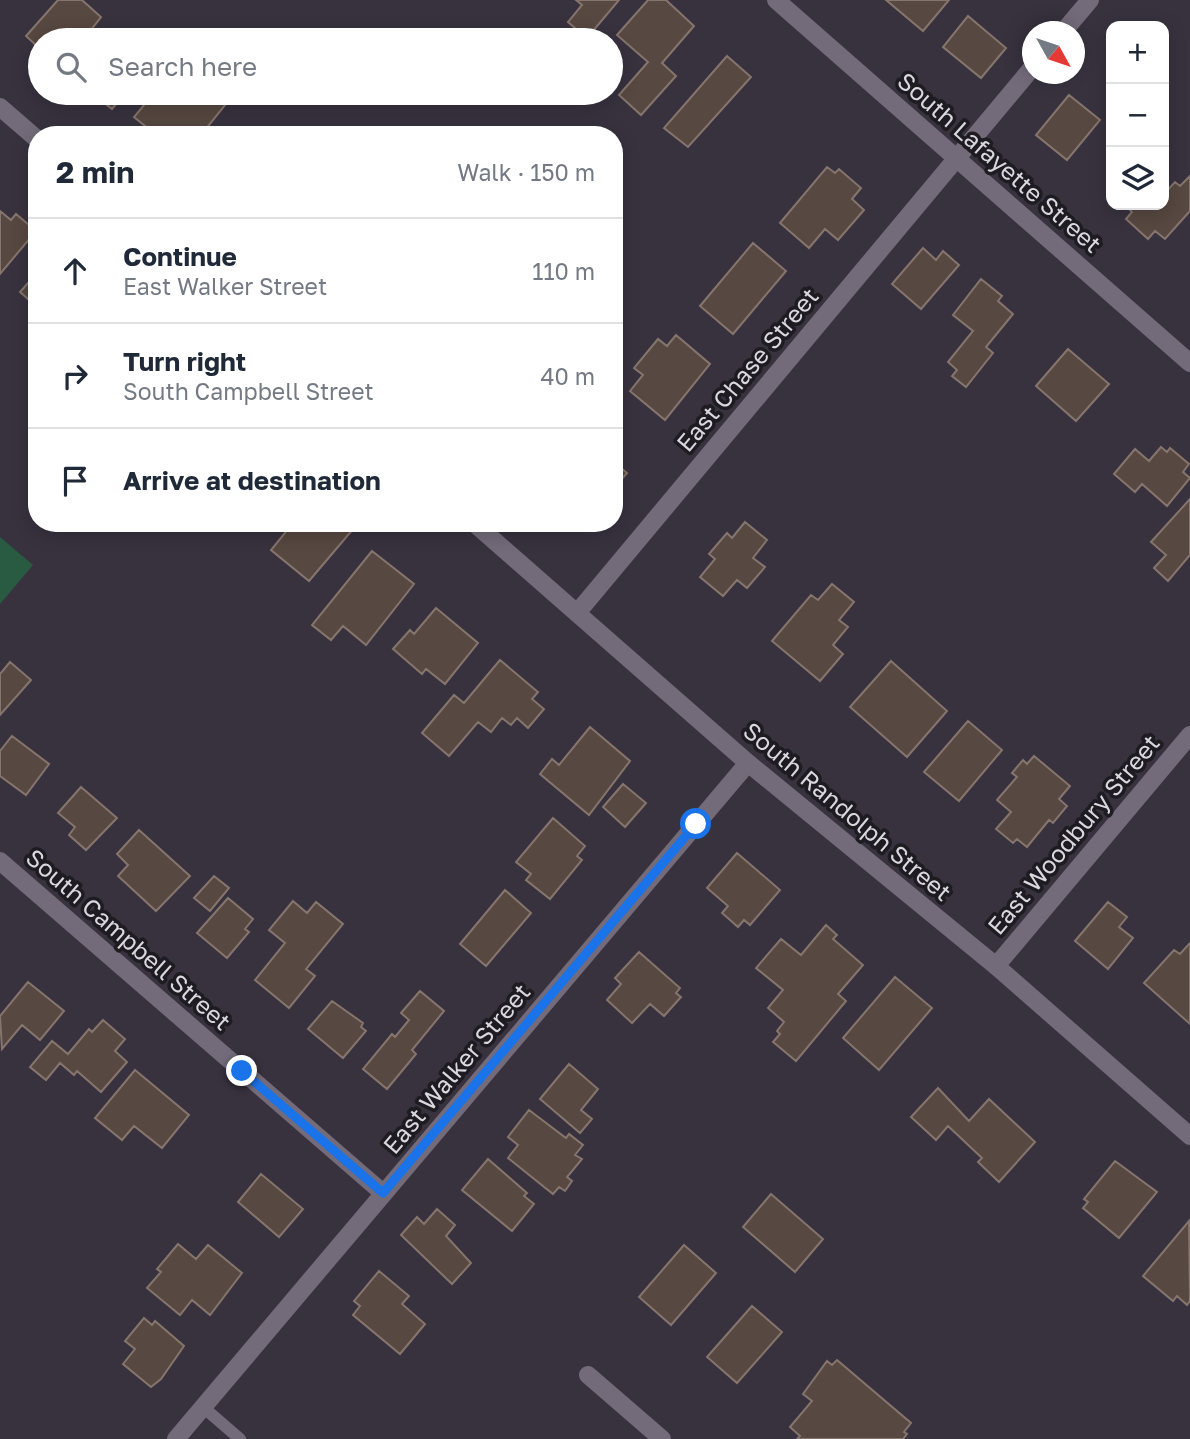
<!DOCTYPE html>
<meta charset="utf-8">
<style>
:root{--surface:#fff;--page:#f6f6f7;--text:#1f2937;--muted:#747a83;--line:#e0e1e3}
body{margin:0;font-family:"Golos Text",sans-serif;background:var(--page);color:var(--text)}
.controls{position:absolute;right:21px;top:21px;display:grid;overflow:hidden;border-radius:14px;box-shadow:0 4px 18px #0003}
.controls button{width:63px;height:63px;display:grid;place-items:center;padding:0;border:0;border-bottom:2px solid var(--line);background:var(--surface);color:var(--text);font:35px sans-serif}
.compass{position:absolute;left:1022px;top:21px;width:63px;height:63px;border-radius:50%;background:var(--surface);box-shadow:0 4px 18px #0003;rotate:130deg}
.stop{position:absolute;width:21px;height:21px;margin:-16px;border:5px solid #1a73e8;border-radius:50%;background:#fff}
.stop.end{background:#1a73e8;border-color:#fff;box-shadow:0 2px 7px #0008}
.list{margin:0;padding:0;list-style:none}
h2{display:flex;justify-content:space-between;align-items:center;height:91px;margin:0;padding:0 28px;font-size:30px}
h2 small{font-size:23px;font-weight:400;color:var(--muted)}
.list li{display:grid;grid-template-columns:46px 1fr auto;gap:21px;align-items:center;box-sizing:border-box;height:105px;padding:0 28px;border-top:2px solid var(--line)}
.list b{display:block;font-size:26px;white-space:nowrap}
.list p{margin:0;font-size:23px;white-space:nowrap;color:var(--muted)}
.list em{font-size:23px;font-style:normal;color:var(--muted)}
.icon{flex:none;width:38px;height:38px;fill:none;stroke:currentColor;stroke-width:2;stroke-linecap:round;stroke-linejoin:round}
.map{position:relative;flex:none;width:1190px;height:1439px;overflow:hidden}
.search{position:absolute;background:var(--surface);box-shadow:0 4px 18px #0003;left:28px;top:28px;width:595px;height:77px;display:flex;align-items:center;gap:18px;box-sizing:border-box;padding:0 24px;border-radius:38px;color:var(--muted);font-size:26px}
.panel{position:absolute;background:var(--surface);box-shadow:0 4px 18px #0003;left:28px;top:126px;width:595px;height:406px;border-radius:28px}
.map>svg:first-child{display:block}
.green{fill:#285b42}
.building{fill:#574841;stroke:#85756d;stroke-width:2}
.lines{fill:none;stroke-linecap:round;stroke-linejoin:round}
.service{stroke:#736b7a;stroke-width:12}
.minor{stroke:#736b7a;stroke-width:18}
.tertiary{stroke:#736b7a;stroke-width:18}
.route{stroke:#1a73e8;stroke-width:9}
.labels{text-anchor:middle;stroke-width:7;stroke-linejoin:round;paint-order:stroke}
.street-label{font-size:24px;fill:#dbd7df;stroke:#1e1b21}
</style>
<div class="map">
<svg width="1190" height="1439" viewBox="0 0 1190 1439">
<rect width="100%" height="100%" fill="#38323f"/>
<!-- green -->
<path class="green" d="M0,537L33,565L0,604Z"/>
<!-- building -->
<path class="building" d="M58,0H82L101,17L83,40H40V49L26,36Z
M576,0H619L587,38L568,22L582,5Z
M648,0H666L694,26L662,63L676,76L641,115L619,95L648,62L617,35Z
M886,0H949L923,31Z
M968,16L1006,48L981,78L943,47Z
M727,56L751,77L688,147L664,128Z
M92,93H125L112,109Z
M154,93H213L226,104L201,135H145L150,130L134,117Z
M1069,95L1100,120L1067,160L1036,135Z
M827,167L835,173L839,169L861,188L852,199L864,210L838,240L825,229L809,248L780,223Z
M1190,176V211L1165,239L1155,231L1148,239L1126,219L1132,212L1129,209L1133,205H1164V194L1175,182L1180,186Z
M0,211L11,220L16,214L36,231L0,274Z
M753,243L786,271L733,334L700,306Z
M923,248L936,260L943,251L959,265L921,309L892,284Z
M37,273V307L20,292Z
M981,279L1002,296L998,301L1013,314L986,347L993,353L966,387L952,376L957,370L948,362L973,331L953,315Z
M676,335L710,364L665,420L630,391L643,375L634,368L658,339L667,346Z
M1068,349L1109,384L1076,421L1036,386Z
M1161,447L1167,452L1170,448L1189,464L1183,472L1190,478L1167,506L1142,484L1135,492L1114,474L1135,449L1149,461Z
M614,462L627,473L614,488Z
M1190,499V555L1168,581L1154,568L1166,555L1151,542Z
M745,522L767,540L753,558L765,567L747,588L737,580L723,596L700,577L715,559L709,554L727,533L732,538Z
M293,523H349L354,528L309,581L271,550Z
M372,551L414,584L366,645L343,626L331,640L312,625Z
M832,584L854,602L839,620L848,627L833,645L843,654L820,681L772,641L811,595L818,600Z
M436,608L478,643L445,684L426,669L422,674L393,649L410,630L414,634Z
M500,660L538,692L532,699L544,709L528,728L517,718L511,725L502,718L491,732L478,722L449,756L422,733L454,695L464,703Z
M891,661L947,711L907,757L850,707Z
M10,662L31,680L0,715V674Z
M968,721L1002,750L959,801L924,772Z
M590,727L630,761L589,815L540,774L552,759L559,765Z
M12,736L49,764L26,795L0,776V751Z
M1034,756L1070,786L1059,799L1067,806L1053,823L1049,820L1027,847L1017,839L1013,843L996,829L1011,812L997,800L1017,777L1012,773L1023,760L1027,764Z
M623,784L646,803L625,827L603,807Z
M81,787L117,818L86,850L69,835L75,827L58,813Z
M553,818L585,846L577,856L582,860L550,899L526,880L531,874L516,862Z
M139,830L190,876L156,911L118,876L128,865L117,854Z
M737,853L780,890L750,925L744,920L738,927L722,913L728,906L707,888Z
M214,876L229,888L210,911L194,898Z
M505,890L531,913L486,966L460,944Z
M228,898L253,919L245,929L249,932L227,958L197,933Z
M293,901L307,913L316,902L343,924L306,969L315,976L289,1008L255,980L285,943L269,930Z
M1108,902L1127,917L1119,927L1133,938L1108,969L1075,941Z
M826,925L837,935L833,939L863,965L838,994L846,1001L796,1061L773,1042L780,1034L777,1031L784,1022L768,1008L783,990L756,968L781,939L801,955Z
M1190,943V1024L1144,983L1174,950L1180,954Z
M639,952L680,988L676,993L681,997L664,1016L650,1004L632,1023L607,1000L621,984L615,978Z
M895,977L932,1008L879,1070L843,1038Z
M28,982L64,1011L40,1040L22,1025L2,1049L0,1016Z
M420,991L444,1011L412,1050L416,1054L387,1089L363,1069L392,1034L395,1037L409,1020L401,1013Z
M332,1001L363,1023L361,1027L366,1031L343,1058L308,1029Z
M103,1020L125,1039L115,1051L127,1062L101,1092L77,1071L74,1075L60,1063L46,1080L30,1067L52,1041L68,1054L89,1029L92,1032Z
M569,1064L598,1089L581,1110L592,1119L580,1133L540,1099Z
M135,1070L189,1115L162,1148L134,1126L122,1140L95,1118Z
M938,1088L969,1121L989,1099L1035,1142L999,1182L978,1162L982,1158L948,1126L936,1140L911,1117Z
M529,1110L566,1138L569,1134L583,1145L575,1155L582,1159L567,1177L572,1181L565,1191L559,1187L553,1194L508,1158L518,1145L508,1137Z
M488,1159L527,1193L524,1196L534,1204L512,1231L462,1190Z
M1115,1161L1157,1192L1119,1238L1083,1208L1088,1202L1084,1199Z
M261,1174L303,1209L279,1237L238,1202Z
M771,1194L823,1239L795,1272L743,1227Z
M437,1209L455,1225L446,1236L471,1263L452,1284L401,1235L417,1217L424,1224Z
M1189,1221L1190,1301L1187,1305L1177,1296L1173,1301L1143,1276Z
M178,1244L196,1259L208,1245L242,1273L210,1315L192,1300L180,1315L147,1288L161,1272L157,1269Z
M684,1245L716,1273L671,1325L639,1297Z
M379,1271L409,1296L402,1304L425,1324L400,1354L353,1315L360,1306L354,1301Z
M752,1306L782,1332L737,1383L707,1357Z
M144,1318L152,1325L155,1321L184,1346L161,1379L151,1387L123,1364L135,1349L125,1341Z
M837,1360L911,1423L904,1432L907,1434L903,1439H797L800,1436L790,1427L812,1401L803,1394L827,1361L832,1365Z"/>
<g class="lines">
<!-- service -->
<path class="service" d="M203,1407L240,1439"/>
<!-- minor -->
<path class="minor" d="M776,0L1190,363
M1063,32L1090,0
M577,613L1032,68
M0,861L383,1193
M996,966L1190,735
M588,1375L662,1439
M176,1439L748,763"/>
<!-- tertiary -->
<path class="tertiary" d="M0,107L37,139
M474,523L748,763L996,966L1190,1136"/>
</g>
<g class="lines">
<!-- route -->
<path class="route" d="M242,1071L383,1193L696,824"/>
</g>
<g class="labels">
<!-- street labels -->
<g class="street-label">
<text transform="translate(999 163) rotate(41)" y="8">South Lafayette Street</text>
<text transform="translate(748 370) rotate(-50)" y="8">East Chase Street</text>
<text transform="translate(847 812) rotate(40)" y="8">South Randolph Street</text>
<text transform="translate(1074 835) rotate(-50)" y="8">East Woodbury Street</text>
<text transform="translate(128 940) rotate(41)" y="8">South Campbell Street</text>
<text transform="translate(457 1069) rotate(-50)" y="8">East Walker Street</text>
</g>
</g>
</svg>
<div class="controls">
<button>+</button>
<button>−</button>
<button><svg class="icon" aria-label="layers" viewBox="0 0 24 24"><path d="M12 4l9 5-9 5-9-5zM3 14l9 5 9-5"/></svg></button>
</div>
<svg class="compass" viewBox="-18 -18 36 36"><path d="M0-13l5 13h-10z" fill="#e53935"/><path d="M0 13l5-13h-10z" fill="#747a83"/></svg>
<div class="stop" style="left:696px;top:824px"></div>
<div class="stop end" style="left:242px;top:1071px"></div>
<div class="search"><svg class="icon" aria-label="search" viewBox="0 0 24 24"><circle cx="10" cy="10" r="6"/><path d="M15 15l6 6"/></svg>Search here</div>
<section class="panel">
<h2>2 min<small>Walk · 150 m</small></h2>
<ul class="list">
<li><svg class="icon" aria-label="ahead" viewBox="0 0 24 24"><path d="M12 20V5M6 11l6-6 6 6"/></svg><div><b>Continue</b><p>East Walker Street</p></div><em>110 m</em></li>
<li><svg class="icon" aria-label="right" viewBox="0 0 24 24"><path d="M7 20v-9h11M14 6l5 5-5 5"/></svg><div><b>Turn right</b><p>South Campbell Street</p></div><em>40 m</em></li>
<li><svg class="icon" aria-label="arrive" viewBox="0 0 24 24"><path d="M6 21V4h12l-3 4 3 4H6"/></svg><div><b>Arrive at destination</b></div></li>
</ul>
</section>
</div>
